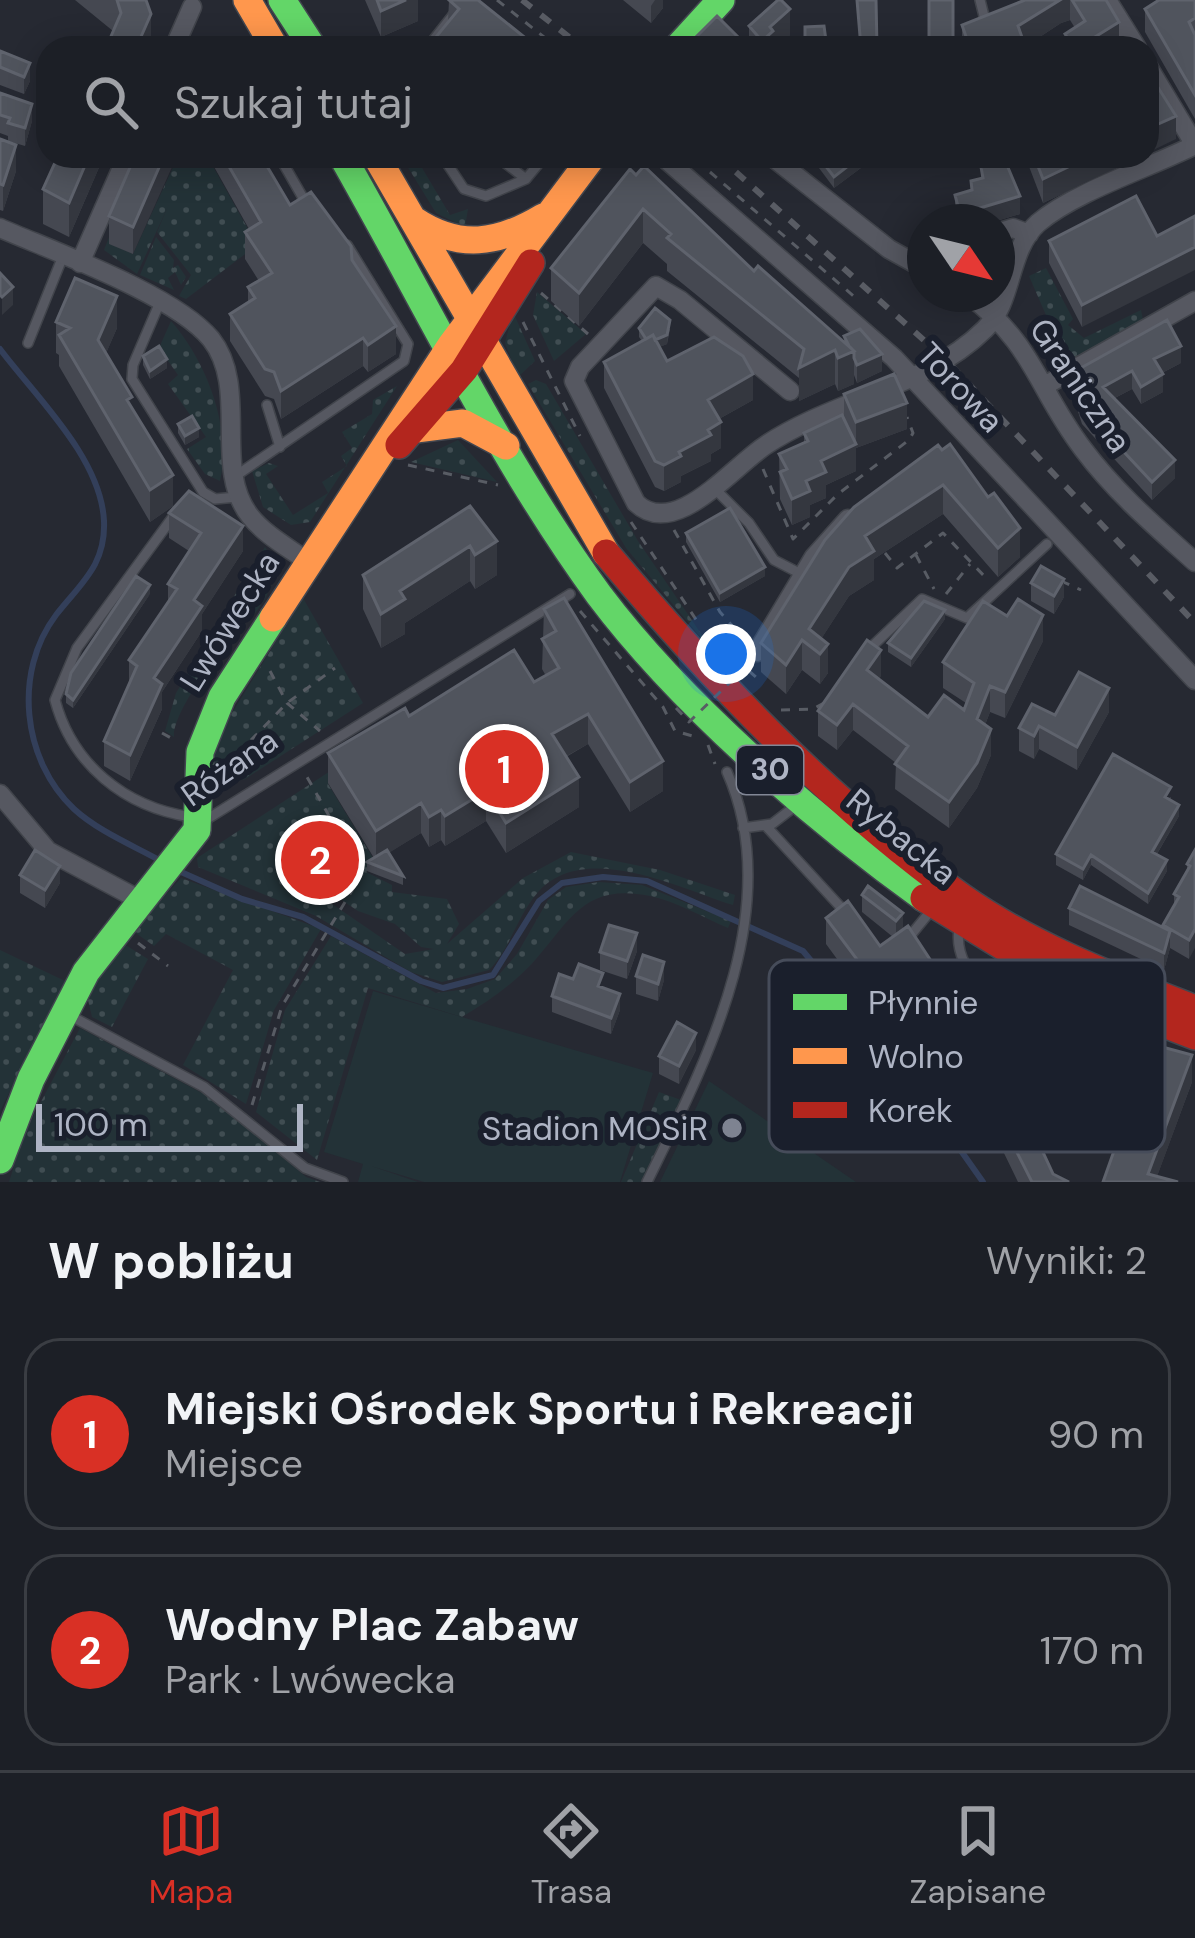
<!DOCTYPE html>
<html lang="pl">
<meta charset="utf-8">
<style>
:root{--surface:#1c1f26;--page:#292c32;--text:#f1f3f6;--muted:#a0a2a7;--line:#3a3d43;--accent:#d93025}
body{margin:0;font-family:"DM Sans",sans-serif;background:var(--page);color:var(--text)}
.compass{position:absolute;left:907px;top:204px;width:108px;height:108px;border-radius:50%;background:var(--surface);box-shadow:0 6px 30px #0003;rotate:125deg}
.scale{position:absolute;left:36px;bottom:30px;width:267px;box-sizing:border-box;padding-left:12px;border:6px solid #aeb4c4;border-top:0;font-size:33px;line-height:42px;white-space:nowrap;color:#aeb4c4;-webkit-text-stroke:9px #1a1f2c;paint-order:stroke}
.you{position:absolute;left:726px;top:654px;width:42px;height:42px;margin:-30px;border:9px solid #fff;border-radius:50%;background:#1a73e8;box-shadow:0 0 0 18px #1a73e833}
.badge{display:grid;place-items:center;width:78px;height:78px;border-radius:50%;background:var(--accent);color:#fff;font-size:39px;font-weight:700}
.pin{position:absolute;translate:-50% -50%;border:6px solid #fff;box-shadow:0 3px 12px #0006}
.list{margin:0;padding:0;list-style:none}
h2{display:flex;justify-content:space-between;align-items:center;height:156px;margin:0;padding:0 48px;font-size:51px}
h2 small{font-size:39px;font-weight:400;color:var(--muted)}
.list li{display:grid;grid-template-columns:78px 1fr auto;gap:36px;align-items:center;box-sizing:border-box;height:192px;margin:0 24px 24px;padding:0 24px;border:3px solid var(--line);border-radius:36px}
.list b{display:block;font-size:45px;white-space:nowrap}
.list p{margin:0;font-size:39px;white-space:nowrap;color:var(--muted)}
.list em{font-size:39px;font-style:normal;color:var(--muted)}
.icon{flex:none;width:66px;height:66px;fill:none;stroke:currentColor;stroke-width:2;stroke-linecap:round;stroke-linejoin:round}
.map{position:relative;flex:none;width:1195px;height:1182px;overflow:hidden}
.search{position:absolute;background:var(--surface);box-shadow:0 6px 30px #0003;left:36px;right:36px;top:36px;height:132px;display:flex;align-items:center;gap:30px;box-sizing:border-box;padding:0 42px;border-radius:36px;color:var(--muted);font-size:45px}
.sheet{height:588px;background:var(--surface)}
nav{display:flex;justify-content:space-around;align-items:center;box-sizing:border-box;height:168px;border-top:3px solid var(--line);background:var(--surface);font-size:33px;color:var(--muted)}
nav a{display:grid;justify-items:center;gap:6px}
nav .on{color:var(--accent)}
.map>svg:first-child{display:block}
.green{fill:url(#green-dots);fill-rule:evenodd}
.pitch{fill:#233237}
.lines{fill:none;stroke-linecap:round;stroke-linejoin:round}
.stream{stroke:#333f5a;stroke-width:6}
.lane-casing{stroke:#41444b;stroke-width:12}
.street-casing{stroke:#41444b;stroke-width:21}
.fast-casing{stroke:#42464f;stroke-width:30}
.slow-casing{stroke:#42464f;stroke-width:30}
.jam-casing{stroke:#42464f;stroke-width:30}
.path{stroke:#585c64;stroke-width:3;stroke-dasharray:9 9;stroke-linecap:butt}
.lane{stroke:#565861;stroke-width:9}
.street{stroke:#565861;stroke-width:18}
.fast{stroke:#63d668;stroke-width:27}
.slow{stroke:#ff974d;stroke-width:27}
.jam{stroke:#b3261e;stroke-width:27}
.rail{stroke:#595c64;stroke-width:6;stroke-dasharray:12 12;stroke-linecap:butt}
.path-bridge{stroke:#585c64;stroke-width:3;stroke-dasharray:9 9;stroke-linecap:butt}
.wall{fill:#454851}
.shaded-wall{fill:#34373f}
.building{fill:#50545d;stroke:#5f636d;stroke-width:3}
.poi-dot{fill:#7e8391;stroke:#1a1f2c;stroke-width:4.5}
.labels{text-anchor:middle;stroke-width:12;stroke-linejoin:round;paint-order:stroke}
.shield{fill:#1a1f2c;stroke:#828796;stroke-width:3}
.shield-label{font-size:30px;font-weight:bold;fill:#aeb4c4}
.street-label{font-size:33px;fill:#aeb4c4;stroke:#1a1f2c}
.poi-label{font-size:33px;fill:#aeb4c4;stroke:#1a1f2c;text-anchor:end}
.key{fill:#1a1f2c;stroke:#464c5a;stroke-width:3}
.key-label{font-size:33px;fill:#aeb4c4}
</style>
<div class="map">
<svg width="1195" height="1182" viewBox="0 0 1195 1182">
<defs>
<pattern id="green-dots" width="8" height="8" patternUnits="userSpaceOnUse" patternTransform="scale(3)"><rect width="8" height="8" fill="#233237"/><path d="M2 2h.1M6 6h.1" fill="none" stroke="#404d52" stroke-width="1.8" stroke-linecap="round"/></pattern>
</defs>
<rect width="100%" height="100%" fill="#262932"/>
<!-- green -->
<path class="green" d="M141,156H147L110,244L133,254L176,161L201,167L211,163L257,245L186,299L179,296L191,275L157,232L170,202L137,274L104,250Z
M401,156H415L450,215L468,209L465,227L436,213Z
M156,237L174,260L173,268L178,265L186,277L181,285L175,272L168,278L174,290L140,275Z
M1046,268L1073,319L1068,325L1084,338L1141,310L1143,320L1079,358L1062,352L1029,276Z
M537,292L586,334L554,361L533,315Z
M513,312L535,361L518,377L505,343Z
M171,321C207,362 232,428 220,481L205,474L187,449L206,437L168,384L178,375L159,348Z
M536,380L546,384L638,541L717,657L626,548L528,384Z
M397,386L310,522L291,525L263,507L252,471L269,463L278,466L266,474L293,515L328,493L322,482L347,466L341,456L352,448L342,432L372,414L373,400Z
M458,440L497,482L411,462Z
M265,547L279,569L263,603L239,588Z
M238,590L261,605L250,620L244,617C225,645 172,711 174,737L165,731L176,693Z
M303,598L363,703L245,779L222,785L210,771L211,747Z
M404,723L372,756L328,784L376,863L366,872L392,885V892L447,899L459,924L447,944L523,878L571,852L660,870L735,895L733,905C681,889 586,840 539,891C517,915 511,948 489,970L442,982L411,972L316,916L198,867L197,858ZM287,873L304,875L358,911L395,924L421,947L434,949L405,954Z
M181,878L321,929L274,1010L246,1104L183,1065L233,970L166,934L154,946L133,931Z
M599,882L642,885L731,921L728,928C704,918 676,901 650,896C585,883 571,919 536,959C515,983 489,1001 462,1017L368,988L317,1160L256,1112L285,1010L331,936L436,993L467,989L495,979L517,954L548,900L566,887Z
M119,941L148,959L112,1027L92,1017L88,1000Z
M0,950L65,981L0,1111Z
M80,1028L215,1100L306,1177L320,1182H9L25,1132Z
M659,1092L681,1100L642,1182H621Z"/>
<!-- pitch -->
<path class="pitch" d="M373,991L653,1073L620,1182H424L371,1166L418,1182H358L363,1164L324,1152Z
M709,1081L856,1182H660Z"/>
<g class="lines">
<!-- stream -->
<path class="stream" d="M0,349C36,397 101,458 104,521C106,565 81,583 56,615C13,672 22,760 74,809C98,831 132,845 161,861
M172,868L242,899L303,917L421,981L443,988L493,975L539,901L562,883L603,877L647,881L803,951L916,1087L983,1182"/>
<defs>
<path id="lane" d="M980,0L986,24
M427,48L465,0
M279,156L306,203
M442,156L464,189L486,196L526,179L545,156
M496,156L526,179
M160,302L133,365L132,379L203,492L215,499L237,497
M28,343L63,256
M267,405L280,447
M237,475L404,361L408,344L347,245
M715,489L749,523L774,560L803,575
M175,514L77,648L55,700C72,764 124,807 191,817
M867,651L922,599L967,618L1047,544
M204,821L570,594
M766,826L847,914
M743,828L772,824L798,804
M959,929C952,975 1006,1013 1048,1022C1071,1027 1099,1024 1123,1023
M906,941L933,908
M970,969L1066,1021
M69,1015L204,1087L305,1168L343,1182
M647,1182C706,1062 787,907 727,772"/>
<path id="street" d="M1107,0L1137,48
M174,48L192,7
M1147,65L1195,145
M662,156L894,358L1195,680
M771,156L889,249L925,269
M0,228C55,252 175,295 211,339C250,388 212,468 250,516C265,535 289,548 308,562
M997,233L1013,228L1029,234
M80,263L127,156
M967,294C1034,343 1037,389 1083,449C1115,492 1156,527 1195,562
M1046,385L1195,301
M790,391L680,300L656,286L580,367L574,381L636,503C675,540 732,467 766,445C833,400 927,387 985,329C1014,301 1007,251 1038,223C1076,191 1149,168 1195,145
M757,652L814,557L848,519
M0,794L48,851L138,899"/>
<path id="fast" d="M282,0L313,48
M677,48L721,0
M342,156C426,303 499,458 599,595C680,703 814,819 924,898
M0,1160L31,1079L86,972L197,830L200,752L222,697L273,618"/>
<path id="slow" d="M247,0L275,48
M376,156L606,553
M414,220C459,250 498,244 543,217
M416,429L463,423L506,446
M273,618L451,345L593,156"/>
<path id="jam" d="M399,445L464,370L531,263
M606,553C712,679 828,802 963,898C1033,947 1116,978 1195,1009
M924,898L1069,987L1195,1036"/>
</defs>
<!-- lane casing -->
<use href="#lane" class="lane-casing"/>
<!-- street casing -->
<use href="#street" class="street-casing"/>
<!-- fast casing -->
<use href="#fast" class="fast-casing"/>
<!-- slow casing -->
<use href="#slow" class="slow-casing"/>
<!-- jam casing -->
<use href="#jam" class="jam-casing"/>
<!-- path -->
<path class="path" d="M497,0L558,48
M710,172L857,299
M541,293L588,334
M523,322L580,436
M408,465L498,485
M763,469L793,539L838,494L909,440L913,433L907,417
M631,522L699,624
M674,530L720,612L743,638
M885,553L897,568L943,533L987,579
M916,555L934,589
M1061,581L1081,590
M946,594L970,564
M580,611L663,707L675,731L696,737
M737,652L733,655L749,671
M270,671L287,703L320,731
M781,710L813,709L824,703
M162,733L173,739
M708,745L715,764
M226,766L287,703L335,668
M138,943L168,966
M252,1105L282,1006L362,874L307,777"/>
<!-- lane -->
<use href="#lane" class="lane"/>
<!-- street -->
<use href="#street" class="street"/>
<!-- fast -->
<use href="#fast" class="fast"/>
<!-- slow -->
<use href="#slow" class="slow"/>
<!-- jam -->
<use href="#jam" class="jam"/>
<!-- rail -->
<path class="rail" d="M522,0L583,48
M718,156L945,359L1195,623"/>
<!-- path-bridge -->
<path class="path-bridge" d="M749,671L757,678
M676,708L689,722L749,664L746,661"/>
</g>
<!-- wall -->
<path class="wall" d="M75,0H146L151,48L113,31Z
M365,0H418V21L381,37Z
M449,0L538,48H431V43L448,22Z
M623,0H663V8L651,23Z
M1025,0H1106L1119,45L1115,48H1065V34L1075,28L1070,20L1061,23L1023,48H962V25Z
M1195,0V119L1145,32V9Z
M749,26L790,35L776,48H749Z
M0,51L30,81L24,94L0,85Z
M0,93L32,121L25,146L8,141V136L0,133Z
M0,139L16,171L3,211L0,210Z
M104,156L69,237L43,224V189Z
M135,156L133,254L109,244V216Z
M208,156H261L290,205L352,260L396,354L368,372L363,366L281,419L274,399L265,396L230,341V314L248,302V287L259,281L245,259V232L249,229Z
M810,156H877L834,188Z
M1025,156H1141L1043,203Z
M981,167L1020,214L993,222H958L955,213V195L971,191V181L981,178Z
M630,169L754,271L844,342V336L882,371L857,383L854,375V384L838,391L835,384L799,401V378L667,271V264L643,243L579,326L551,301V268Z
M1157,236L1082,327L1049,263V241Z
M56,322L117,328L106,353L132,408L173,506L150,522L59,366V355L56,353Z
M639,328L670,329L667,344L659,347L667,361L753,400L719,419L721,448L711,454V461L681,476V482L664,491L655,487L604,388V362L642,341L639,337Z
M143,356L167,368L150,379L143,365Z
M1181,363L1162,373L1163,392L1141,404L1132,389L1115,398L1175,478L1152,500L1082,424L1074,399V382Z
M844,394L907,429L856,448V471L826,485V498L810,505V517L792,525L780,499L779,454L804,443V433L844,420Z
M178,424L199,437L185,445L178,433Z
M938,445L1020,557L998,577L943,514L874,559V580L849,596L821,639L828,673L820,684L802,670L786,694L761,672V643Z
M470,506L497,575L475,589L470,581L405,623V634L381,648L363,609V575Z
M169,513L243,551L202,614V631L162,692V709L130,781L104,766V741L129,684V660L168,603V584L189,551L169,538Z
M686,533L765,576L720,602L686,542Z
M1031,583L1064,597L1054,614L1031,601Z
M150,594L73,708L66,703V694Z
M544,609L663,791L630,812L588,744L566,757L579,807L506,853L486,821L445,846L441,840L429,847L421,833L388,853L403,876V885L367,871V862L374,858L328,783V753L409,716L534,682L546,676L542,669Z
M945,619L911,667L888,652V643Z
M1043,641L1005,718L990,712L985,725L991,755L977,788L949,828L895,789L896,763L853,730L837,750L818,736V711L881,676L879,679L928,717L964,710L966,703L943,688V662Z
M1109,712L1077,770L1039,749L1034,759L1019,751V728L1055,715Z
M1171,797L1170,800L1179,816L1157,854L1167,871L1148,904L1091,865L1083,880L1056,865V854Z
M1195,850L1189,959L1170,948L1164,970L1069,925V908L1163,927L1174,906V894L1187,873V864Z
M20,875L60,883L45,908L20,893Z
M868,886L903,930L1027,1117L1053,1174L1069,1182H1018L1002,1149L893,1000L876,1012L826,944V918L880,946L893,937L862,912V895Z
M637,951L627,979L600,970V952Z
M636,976L664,980L658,1001L636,994Z
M603,988L620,1010L611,1034L552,1012V996Z
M1003,1002L1053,1036L1032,1076L1007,1062V1049L1019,1029L1003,1015Z
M1070,1022L1192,1082L1157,1176L1103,1182L1129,1110L1123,1108V1091L1088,1082L1084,1099L1063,1094V1067Z
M696,1050L679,1084L659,1074V1056Z"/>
<!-- shaded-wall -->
<path class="shaded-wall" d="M406,0H418V21L381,37V11Z
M655,0H663V8L651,23V6Z
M1060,0H1070V20L1061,23L1023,48H1002L1018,26Z
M790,9V35L776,48H762V41L770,27Z
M151,14V48H136Z
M1119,22V45L1115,48H1090V40Z
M953,39V48H929Z
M30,63V81L24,94V77Z
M32,104V121L25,146V128Z
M1176,116V139L1147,153V129Z
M16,145V171L3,211V185Z
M89,156H104L69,237V203Z
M164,156H177L133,254V227Z
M861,156H877L834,188V177Z
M1091,156H1141L1043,203V179Z
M1020,196V214L993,222H960V214Z
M643,209V243L579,326V293Z
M1195,247V270L1082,327V305Z
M13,287V305L2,315V297Z
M117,296V328L98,372V340Z
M670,320L667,344L648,352Z
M396,326V354L368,372V345Z
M363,338V366L281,419V391Z
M1181,346V363L1154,377V359Z
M835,350V384L799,401V368Z
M854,351V384L838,391V358Z
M882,354V371L857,383V365Z
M167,359V368L150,379V371Z
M1132,371V389L1103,404V387Z
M753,374V400L708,425V400Z
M1163,374V392L1141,404V387Z
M907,403V429L856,448V422Z
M721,422V448L711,454V461L681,476V482L664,491V465L708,430Z
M199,428V437L185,445V436Z
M856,444V471L826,485V498L810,505V517L792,525V499L821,461Z
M1175,460V478L1152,500V482Z
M173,475V506L150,522V490Z
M943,485V514L874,559V580L849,596L814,650L809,629L865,536Z
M243,526V551L202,614V631L162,692V709L130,781V755L154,678L194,600Z
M1020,528V557L998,577V548Z
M497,541V575L475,589V555Z
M470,546V581L405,623V634L381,648V614L400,591Z
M765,567V576L720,602V593Z
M1064,579V597L1054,614V596Z
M150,585V594L73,708V700Z
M945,610V619L911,667V658Z
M1043,615V641L1005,718V692Z
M802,640V670L786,694V665Z
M828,644V673L820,684V654Z
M881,650V676L867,695V670Z
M990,686V712L977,745V719Z
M1109,688V712L1077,770V747Z
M853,704V730L837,750V725Z
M588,714V744L552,764V734Z
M1039,726V749L1034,759V736Z
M991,729V755L977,788L949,828V802Z
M663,761V791L630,812V782Z
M579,777V807L506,853V823Z
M486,791V821L445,846V816Z
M421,803V833L376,861V831Z
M1179,805V816L1152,862V852Z
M441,810V840L429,847V817Z
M1091,855V865L1083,880V869Z
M1167,860V871L1148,904V893Z
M60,866V883L45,908V890Z
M903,913V930L896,939V921Z
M1195,929V948L1189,959V940Z
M1170,931V948L1164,970V953Z
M637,933V951L627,979V961Z
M664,962V980L658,1001V984Z
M893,973V1000L876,1012V985Z
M620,994V1010L611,1034V1018Z
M1053,1023V1036L1032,1076V1064Z
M696,1033V1050L679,1084V1066Z
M1192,1055V1082L1155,1182L1148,1174Z
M1088,1056V1082L1084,1099V1072Z"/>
<!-- building -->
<path class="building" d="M117,0H146L151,14L136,48H106L121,13Z
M377,0H406L381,11Z
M449,0H478L538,48H437L431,43L459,9Z
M778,0H781L790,9L770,27L773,31L762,41L749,26Z
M857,0H876L877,48H861Z
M929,0H953V39L929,48Z
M1025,0H1060L1018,26L1023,40L1002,48H970L962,25Z
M1072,0H1106L1119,22L1090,40L1094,48H1074L1065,34L1085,21Z
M1159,0H1195V18L1189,22L1195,35V95L1145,9Z
M717,16L747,46L745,48H685Z
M824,26L827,48H805V27Z
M0,51L30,63L24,77L0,67Z
M1147,70L1176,116L1147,129Z
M0,93L32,104L25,128L8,123L10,118L0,115Z
M0,139L16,145L3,185L0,184Z
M58,156H89L69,203L43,189Z
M135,156H164L133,227L109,216Z
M223,156H261L290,205L311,192L351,246L352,260L396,326L368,345L363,338L281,391L274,372L265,369L230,314L255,298L248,287L272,273L245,232L261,222Z
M818,156H861L834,177Z
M1034,156H1091L1043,179Z
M1004,158L1020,196L960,214L955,195L972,190L971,181L983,178L981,167Z
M644,166L754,271L758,266L854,351L838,358L835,350L799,368L804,349L667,238L671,234L643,209L579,293L551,268L630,169L636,175Z
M1136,196L1157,236L1195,216V247L1082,305L1049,241Z
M0,273L13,287L2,297L0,295Z
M75,278L117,296L98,340L132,397L127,400L173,475L150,490L59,335L70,328L56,322Z
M655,308L670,320L667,335L655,340L653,335L646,339L639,328Z
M1167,320L1181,346L1154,359L1163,374L1141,387L1132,371L1103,387L1175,460L1152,482L1082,407L1074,382L1079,369Z
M860,329L882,354L857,365L854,358V351L849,346L844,336Z
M653,335L667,361L714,337L743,356L753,374L708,400L721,422L708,430L711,435L679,452L681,456L664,465L655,461L604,362Z
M159,346L167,359L150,371L143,356Z
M894,374L907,403L856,422L844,394Z
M842,415L856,444L821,461L826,472L806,481L810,491L792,499L780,472L787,469L779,454L808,441L804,433Z
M192,416L199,428L185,436L178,424Z
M950,444L988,497L994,493L1020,528L998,548L943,485L865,536L874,551L849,567L809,629L828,644L820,654L802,640L786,665L761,643L825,540L854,507L938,445L942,450Z
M189,491L243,526L194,600L202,606L154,678L162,684L130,755L104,741L137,666L129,660L177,589L168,584L201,533L169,513Z
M470,506L497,541L475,555L470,546L400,591L405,599L381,614L363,575Z
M730,508L765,567L720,593L686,533Z
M1041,566L1064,579L1054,596L1031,583Z
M136,576L150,585L73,700L66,694L71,673Z
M564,598L663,761L630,782L588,714L552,734L579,777L506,823L486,791L445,816L441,810L429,817L421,803L376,831L328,753L405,708L409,716L514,650L534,682L559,668L542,639L556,631L544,609Z
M1018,599L1043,615L1005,692L990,686L977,719L991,729L977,763L949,802L895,764L908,746L853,704L837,725L818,711L867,640L881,650L867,670L928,717L944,695L964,710L974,683L943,662L983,601L1007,616Z
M924,601L945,610L911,658L888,643Z
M1079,672L1109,688L1077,747L1039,726L1034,736L1019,728L1032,704L1055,715Z
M1113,754L1171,787L1165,797L1179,805L1152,852L1167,860L1148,893L1091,855L1083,869L1056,854Z
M35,850L60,866L45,890L20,875Z
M387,850L403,876L367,862Z
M1195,850V929L1189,940L1163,925L1179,897L1174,894L1190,866L1187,864Z
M868,886L903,913L896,921L862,895Z
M1080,886L1170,931L1164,953L1069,908Z
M848,901L880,946L908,926L1027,1107L1023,1109L1053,1174L1069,1182H1032L1002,1123L893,973L876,985L826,918Z
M609,925L637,933L627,961L600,952Z
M643,955L664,962L658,984L636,976Z
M579,964L603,973L598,986L620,994L611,1018L552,996L559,974L573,979Z
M677,1022L696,1033L679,1066L659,1056Z
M1070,1022L1192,1055L1148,1174L1178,1182H1103L1137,1086L1123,1081L1129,1065L1088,1056L1084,1072L1063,1067Z"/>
<!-- markers -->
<circle class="poi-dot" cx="732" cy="1128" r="12"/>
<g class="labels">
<!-- shield labels -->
<rect class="shield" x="737" y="746" width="66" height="48" rx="9"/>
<g class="shield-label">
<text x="770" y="780">30</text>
</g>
<!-- street labels -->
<g class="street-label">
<text transform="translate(1081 385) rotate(56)" y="12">Graniczna</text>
<text transform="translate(961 387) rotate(47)" y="12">Torowa</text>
<text transform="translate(229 621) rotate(-58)" y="12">Lwówecka</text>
<text transform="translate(229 767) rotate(-35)" y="12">Różana</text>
<text transform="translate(902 836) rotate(39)" y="12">Rybacka</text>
</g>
<!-- poi labels -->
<g class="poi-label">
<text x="708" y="1140">Stadion MOSiR</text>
</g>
</g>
<!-- legend -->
<rect x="769" y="960" width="396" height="192" rx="18" class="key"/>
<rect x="793" y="994" width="54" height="16" fill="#63d668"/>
<rect x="793" y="1048" width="54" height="16" fill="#ff974d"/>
<rect x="793" y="1102" width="54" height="16" fill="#b3261e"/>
<g class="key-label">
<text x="868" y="1014">Płynnie</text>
<text x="868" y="1068">Wolno</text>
<text x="868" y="1122">Korek</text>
</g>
</svg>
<svg class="compass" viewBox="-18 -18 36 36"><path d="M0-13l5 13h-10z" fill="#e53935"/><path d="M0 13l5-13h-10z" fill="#a0a2a7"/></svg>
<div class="scale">100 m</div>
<div class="you"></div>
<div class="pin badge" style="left:504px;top:769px">1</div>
<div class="pin badge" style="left:320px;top:860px">2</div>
<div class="search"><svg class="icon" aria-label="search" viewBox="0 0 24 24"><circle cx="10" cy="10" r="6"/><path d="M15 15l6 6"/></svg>Szukaj tutaj</div>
</div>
<section class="sheet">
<h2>W pobliżu<small>Wyniki: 2</small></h2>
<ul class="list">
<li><span class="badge">1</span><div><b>Miejski Ośrodek Sportu i Rekreacji</b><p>Miejsce</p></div><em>90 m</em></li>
<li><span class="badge">2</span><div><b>Wodny Plac Zabaw</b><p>Park · Lwówecka</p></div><em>170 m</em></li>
</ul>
</section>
<nav>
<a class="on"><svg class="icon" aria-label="map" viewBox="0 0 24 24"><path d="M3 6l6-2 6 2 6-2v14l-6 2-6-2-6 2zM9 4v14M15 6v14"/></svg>Mapa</a>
<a><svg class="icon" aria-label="directions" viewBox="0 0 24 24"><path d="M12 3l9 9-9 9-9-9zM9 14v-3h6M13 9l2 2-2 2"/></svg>Trasa</a>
<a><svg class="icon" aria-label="saved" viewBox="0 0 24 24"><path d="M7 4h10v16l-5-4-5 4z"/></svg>Zapisane</a>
</nav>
